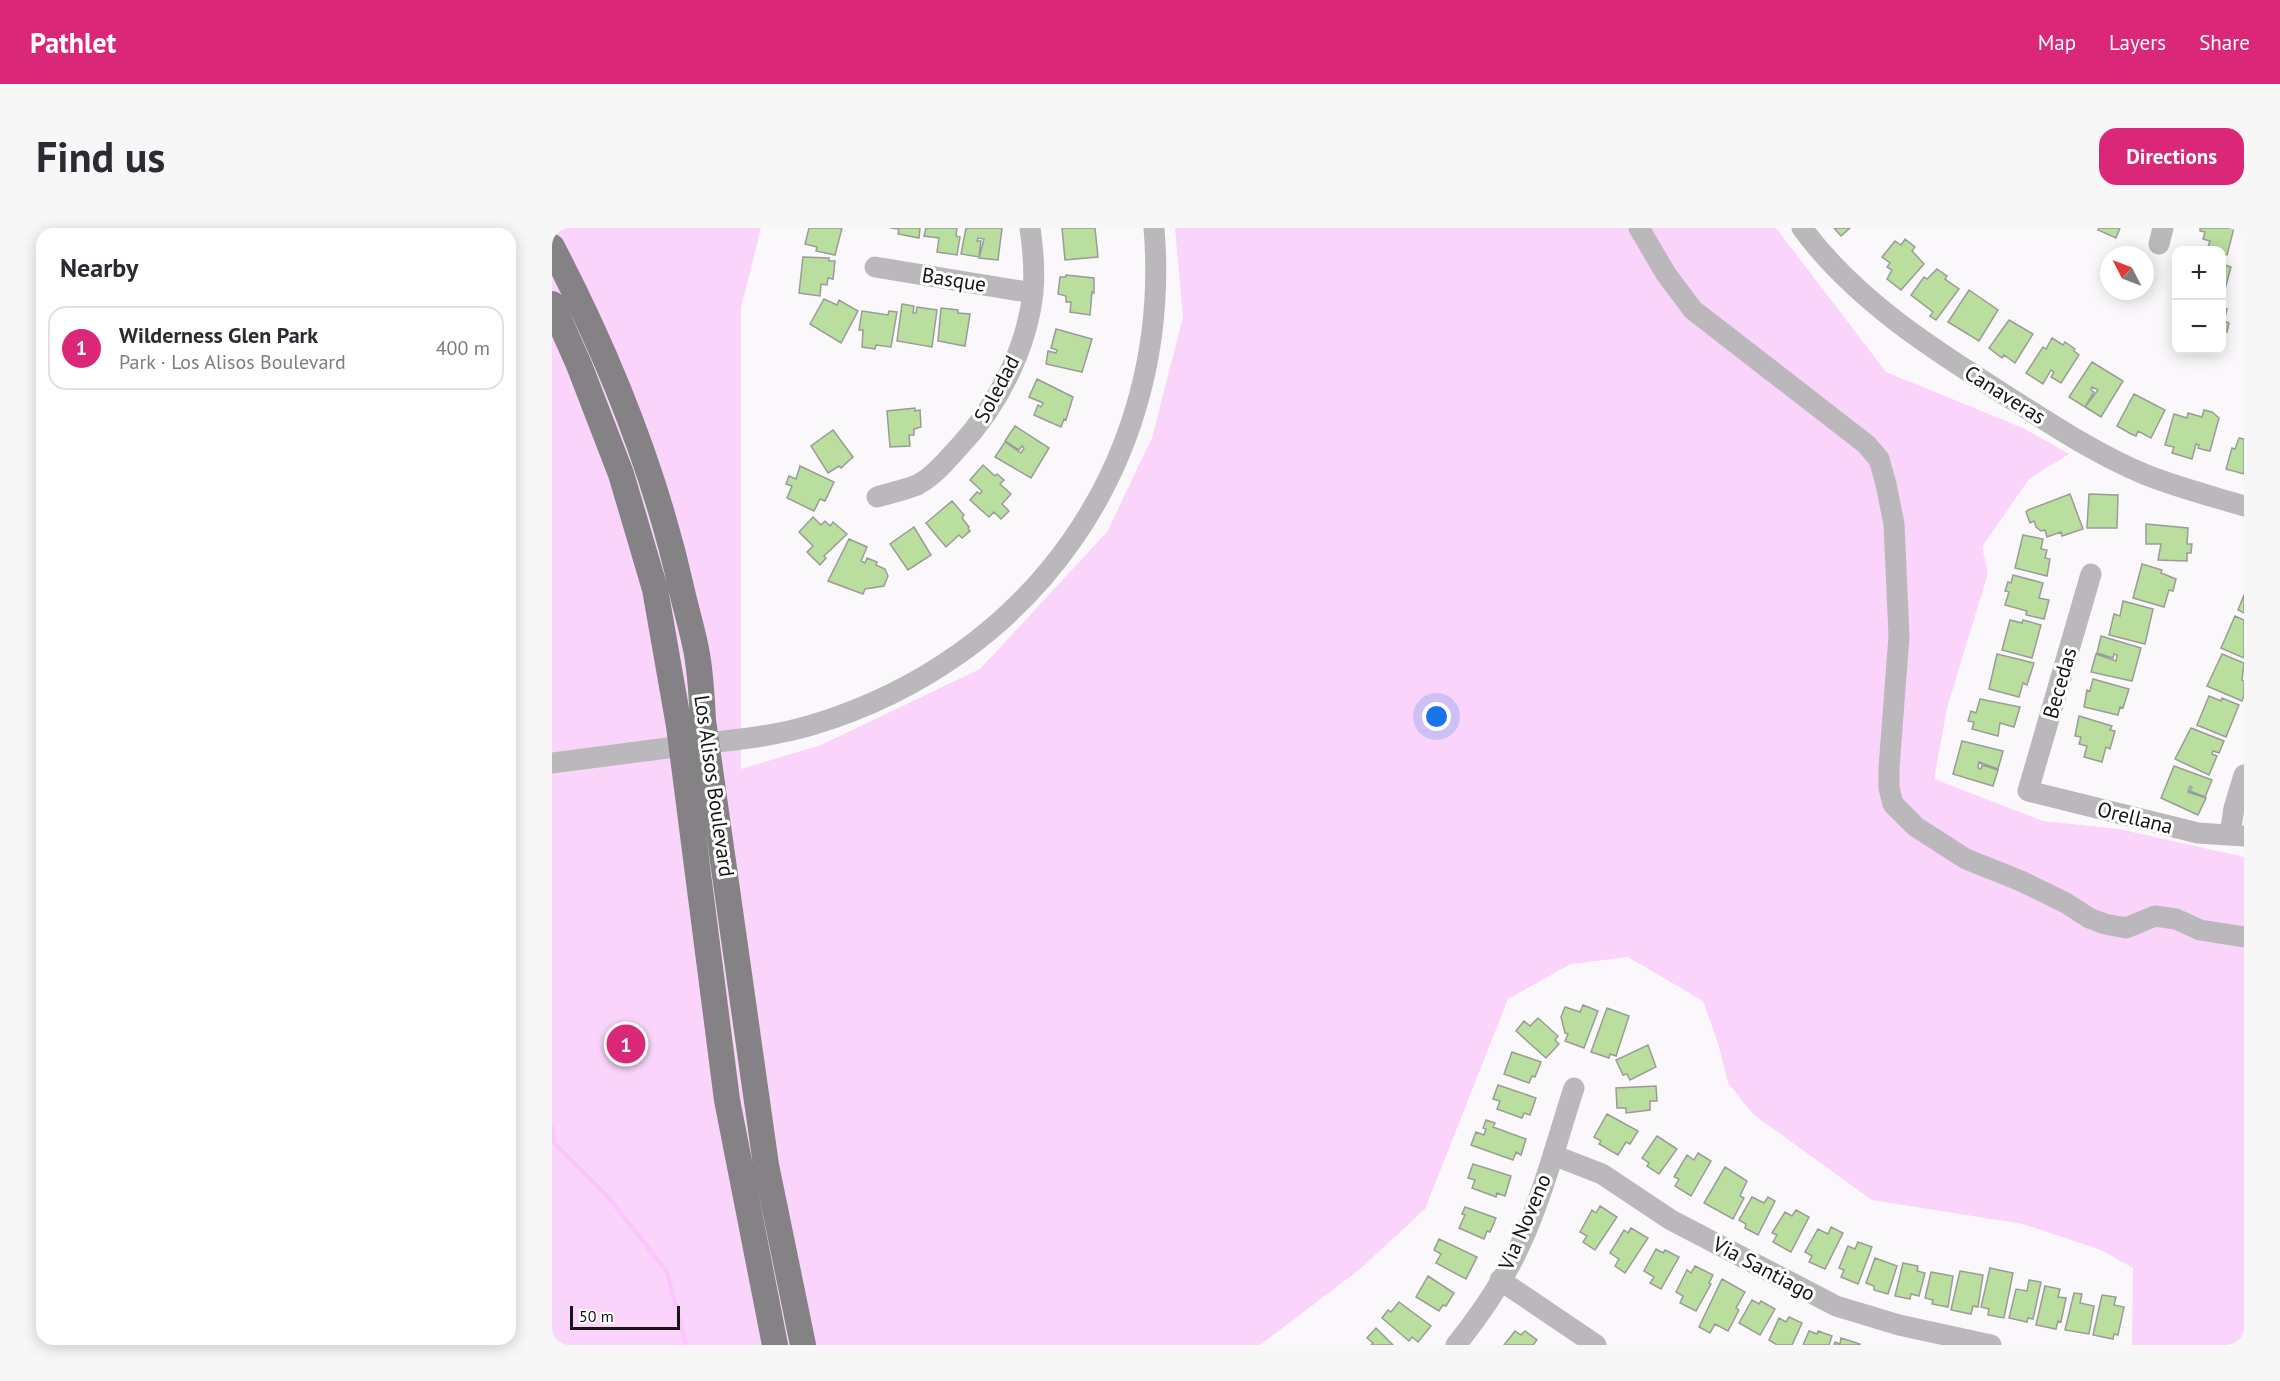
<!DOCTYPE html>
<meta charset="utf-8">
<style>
:root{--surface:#fff;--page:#f7f7f7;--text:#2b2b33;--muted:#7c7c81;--line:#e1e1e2;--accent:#db2777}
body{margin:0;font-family:"PT Sans",sans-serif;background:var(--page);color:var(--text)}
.controls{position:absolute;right:18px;top:18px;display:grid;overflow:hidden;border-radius:12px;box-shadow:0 3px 15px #0003}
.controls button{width:54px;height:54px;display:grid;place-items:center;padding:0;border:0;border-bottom:2px solid var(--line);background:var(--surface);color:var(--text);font:30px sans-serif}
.compass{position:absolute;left:1548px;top:18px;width:54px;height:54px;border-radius:50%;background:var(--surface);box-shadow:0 3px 15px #0003;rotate:312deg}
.scale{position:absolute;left:18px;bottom:15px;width:110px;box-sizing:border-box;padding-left:6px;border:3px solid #161516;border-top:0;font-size:16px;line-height:21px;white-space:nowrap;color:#161516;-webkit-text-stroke:4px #fff;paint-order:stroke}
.you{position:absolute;left:885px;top:489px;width:21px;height:21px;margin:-15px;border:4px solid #fff;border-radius:50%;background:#1a73e8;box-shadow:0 0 0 9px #1a73e833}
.badge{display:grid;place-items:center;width:39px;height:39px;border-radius:50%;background:var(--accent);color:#fff;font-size:20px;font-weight:700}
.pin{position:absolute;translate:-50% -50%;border:3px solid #fff;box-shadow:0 2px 6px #0006}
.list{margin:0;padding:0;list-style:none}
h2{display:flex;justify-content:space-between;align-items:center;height:78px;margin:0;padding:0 24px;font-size:26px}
h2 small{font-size:20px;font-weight:400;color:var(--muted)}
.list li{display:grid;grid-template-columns:39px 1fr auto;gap:18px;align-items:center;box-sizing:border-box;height:84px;margin:0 12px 12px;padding:0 12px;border:2px solid var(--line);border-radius:18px}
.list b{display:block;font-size:22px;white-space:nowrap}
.list p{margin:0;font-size:20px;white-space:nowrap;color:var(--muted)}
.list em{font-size:20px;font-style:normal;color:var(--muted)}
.map{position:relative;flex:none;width:1692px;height:1117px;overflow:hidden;border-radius:18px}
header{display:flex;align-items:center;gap:36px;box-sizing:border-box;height:84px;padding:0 30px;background:var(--accent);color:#fff}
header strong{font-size:28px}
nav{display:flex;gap:33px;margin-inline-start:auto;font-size:21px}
.intro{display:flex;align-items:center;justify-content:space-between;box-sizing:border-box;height:144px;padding:0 36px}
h1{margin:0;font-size:42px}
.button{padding:15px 27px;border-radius:18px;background:var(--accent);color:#fff;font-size:21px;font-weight:700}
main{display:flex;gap:36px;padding:0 36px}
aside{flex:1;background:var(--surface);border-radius:18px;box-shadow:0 3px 15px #0003}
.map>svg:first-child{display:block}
.green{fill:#fad4fa}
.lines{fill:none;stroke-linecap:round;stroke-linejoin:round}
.stream{stroke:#fdc5fd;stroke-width:4.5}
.building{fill:#b9de9d;stroke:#9a9c98;stroke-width:1.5}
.minor{stroke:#bab8ba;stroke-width:21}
.major{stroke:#858285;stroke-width:26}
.labels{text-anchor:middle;stroke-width:6;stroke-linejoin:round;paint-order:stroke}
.street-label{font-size:21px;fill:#161516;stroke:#fff}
</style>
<header>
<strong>Pathlet</strong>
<nav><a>Map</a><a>Layers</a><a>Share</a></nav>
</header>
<div class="intro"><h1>Find us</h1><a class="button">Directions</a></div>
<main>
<aside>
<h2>Nearby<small></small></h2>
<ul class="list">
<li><span class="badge">1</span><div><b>Wilderness Glen Park</b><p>Park · Los Alisos Boulevard</p></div><em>400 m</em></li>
</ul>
</aside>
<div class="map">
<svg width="1692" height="1117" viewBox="0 0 1692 1117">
<rect width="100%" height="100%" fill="#fbf8fb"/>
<!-- green -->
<path class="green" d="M0,0H209L189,80V541L269,517L428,441L555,304L600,210L631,89L623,0H1224L1334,144L1471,200L1517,226L1477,251L1430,319L1436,345L1395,480L1382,551L1491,593L1567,601L1692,629V1117H1580L1581,1040L1549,1022L1471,996L1320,972L1202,887L1176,855L1166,815L1151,773L1076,729L1019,736L956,771L873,981L808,1041L708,1117H0Z"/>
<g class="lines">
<!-- stream -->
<path class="stream" d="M0,900L2,915L56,969L115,1044L134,1117"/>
</g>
<!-- building -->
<path class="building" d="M257,0H290L283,27L264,23L265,19L253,16Z
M338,0H368L367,10L346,6L347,1Z
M374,0H405L404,8L408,9L405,27L385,24L387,10L372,8Z
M414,0H450L446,32L427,30L432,11L426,10L425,13H429L427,29L409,26Z
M510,0H543L546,29L513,32Z
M1282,0H1298L1289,8Z
M1547,0H1568L1564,10L1546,2Z
M1648,0H1682L1675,27L1670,26V22H1655L1658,13L1651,11L1653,4L1648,3Z
M1353,11L1363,19L1360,23L1372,36L1349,62L1335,51L1340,42L1335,39L1338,35L1330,29L1343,13L1349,17Z
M251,29L277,30V33H283L281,51L276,50L275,57L269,56L268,68L247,65Z
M1670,36L1679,39L1672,65H1670Z
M1385,41L1395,48L1393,51L1407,61L1384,92L1378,88L1381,84L1359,67L1372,49L1375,51Z
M514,47L542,50V65L540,64L538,87L518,84L519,74H514V68L506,66L508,49H514Z
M1417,62L1446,82L1427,113L1396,94Z
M272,71L285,77L287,72L306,83L289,115L258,96Z
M350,76L362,78L361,85H364L365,79L385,82L380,119L345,113Z
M1670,79L1675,81L1672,93L1677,95L1675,104L1670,102Z
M389,80L406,82V85L418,86L413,118L386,113Z
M310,83L336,87L337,83L345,84L339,119L324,117L323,121L310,119L311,102H307Z
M1457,92L1481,106L1463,135L1452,127L1450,130L1437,120Z
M504,101L540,111L530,144L494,136L496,123L504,125L505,122L499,120Z
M1500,110L1511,117L1513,114L1523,121L1522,123L1527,127L1509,155L1499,149L1502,144L1499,142L1491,156L1474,145L1491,119L1494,121Z
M1540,134L1571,153L1549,189L1533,179L1546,162L1540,159L1539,162L1542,164L1533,179L1517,169Z
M485,151L521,169L514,192L512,191L509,199L482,187L486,177L489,179L491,175L477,169Z
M1582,166L1613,182L1599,210L1586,203L1584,208L1579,206L1565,198Z
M363,180V183L368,182L369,199L362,201V207H357L358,218L338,219L335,183Z
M1652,182L1660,184L1667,190L1658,223L1649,221L1646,220L1647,217L1644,216L1640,231L1620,225L1622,219L1613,217L1622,186L1635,190L1636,185L1650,189Z
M463,198L497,220L479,250L443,229L453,214L469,225L472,220L470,218L467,222L453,213Z
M281,202L301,229L289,240L287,238L276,245L259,218Z
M1687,210L1692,211V246L1674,241L1680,220L1683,221Z
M431,237L443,248L445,246L452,252L448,256L459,266L450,276L457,283L449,291L442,284L437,289L418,272L425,264L428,266L430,263L418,252Z
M248,238L282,254L273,273L268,271L262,283L235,270L240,258L234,256L237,248L244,251Z
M1518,266L1531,301L1510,308L1509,304L1495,309L1493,302L1489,303L1484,299L1482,293L1478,295L1474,284L1476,282Z
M1537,266L1566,267L1565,300H1535Z
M400,273L412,287L410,290L417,299L416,300L418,303L410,310L407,307L394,319L374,295Z
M261,289L269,297L273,293L278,298L281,294L295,306L272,328L274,330L268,337L255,324L261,318L247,304Z
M1594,296L1636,300L1635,316H1640L1639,325H1635V333L1606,332L1609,316H1594Z
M362,299L379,327L356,342L338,316Z
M1471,307L1491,311L1489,321L1495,322L1493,330L1498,331L1495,348L1463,340Z
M297,311L315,319L309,333L313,335L315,330L325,334L324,337L333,341L336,348L332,358L313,361L311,366L276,353Z
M1590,336L1610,342L1609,345L1624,351L1621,363L1617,362L1612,379L1581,370Z
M1461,347L1491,355L1487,370L1497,372L1492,391L1474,387L1475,383L1453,377L1457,364L1453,363L1456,354L1459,355Z
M1692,367V385L1686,382Z
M1571,373L1601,381L1593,416L1557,407L1562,386L1568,388Z
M1683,388L1692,392V430L1669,420Z
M1458,392L1470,395L1471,392L1489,397L1480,430L1450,422Z
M1549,408L1589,420L1580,453L1539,444L1544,426L1564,433L1565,427L1562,426L1561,430L1545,425Z
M1445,426L1482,435L1475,457L1471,455L1467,469L1437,461Z
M1670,426L1692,435L1690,452L1692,453V467L1690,473L1655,458Z
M1541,451L1577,461L1571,480L1568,479L1566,487L1532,479L1535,462L1538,463Z
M1657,468L1669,473L1670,470L1687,477L1674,509L1645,497Z
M1428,471L1468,479L1462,499L1448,495L1446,508L1420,501L1422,494L1416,493L1419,483L1424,485Z
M1527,488L1560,498L1558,502L1563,503L1558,521L1554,519L1550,534L1532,529L1535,518L1527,516L1529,509L1523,508Z
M1639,500L1672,513L1667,525L1661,523L1660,526L1665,528L1657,547L1623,531Z
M1410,513L1451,523L1446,541L1427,534L1426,540L1429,541L1430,537L1446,542L1441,558L1401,546Z
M1622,538L1660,552L1653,569L1638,563L1640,559L1638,558L1636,564L1654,570L1646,587L1609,570Z
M1031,777L1046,783L1032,820L1013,813L1016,806L1013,805L1009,789L1013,779L1028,784Z
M1055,780L1077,788L1064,828L1058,826L1057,830L1039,824Z
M986,790L1006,808L1003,812L1007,816L994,830L964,803L972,793L978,798Z
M1096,817L1104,839L1078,852L1075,846L1071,847L1064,832Z
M960,824L989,834L983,849L980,848L977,855L952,846Z
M946,857L984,870L978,887L972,885L970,890L945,881L948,873L941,871Z
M1104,858L1105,873H1098V882L1074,885V880H1065L1064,860Z
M1055,886L1086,903L1078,916L1074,914L1066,927L1047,916L1049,913L1042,909Z
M934,892L943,895L941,899L974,911L969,927L964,924L961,932L919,917L924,904L932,907L934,901L931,900Z
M1105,908L1125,921L1107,946L1095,938L1097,935L1090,930Z
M1146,925L1159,933L1139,968L1123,958L1127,951L1122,949L1135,927L1142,932Z
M921,936L959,948L953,968L945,965L944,969L920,960L923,952L916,950Z
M1173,939L1195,953L1188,968L1192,970L1181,991L1152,975Z
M1200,969L1212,975L1216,969L1223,973L1206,1007L1193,1000L1194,996L1187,992Z
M1048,978L1065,989L1043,1022L1031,1014L1035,1008L1028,1004L1040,982L1044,985Z
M913,979L944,990L938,1004L935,1003L932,1011L907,1000L913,987L910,986Z
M1244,982L1257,989L1239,1024L1221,1014L1225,1007L1220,1005L1233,984L1240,988Z
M1279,999L1291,1005L1273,1041L1257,1034L1260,1028L1253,1024L1266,1001L1276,1006Z
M1079,1000L1096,1010L1073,1045L1063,1038L1067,1031L1058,1025L1072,1002L1076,1005Z
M887,1011L925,1029L914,1051L884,1035L889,1026L882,1022Z
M1306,1014L1320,1019L1306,1056L1289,1049L1292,1042L1287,1040L1296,1018L1303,1021Z
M1104,1021L1111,1025L1113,1022L1127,1029L1109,1061L1098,1055L1102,1049L1092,1043Z
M1323,1030L1345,1038L1336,1066L1322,1062V1058L1314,1055Z
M1351,1035L1366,1038L1365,1043L1373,1045L1367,1068L1359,1066L1358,1071L1343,1068Z
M1143,1038L1161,1047L1157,1055L1159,1056L1144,1083L1128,1075L1131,1068L1124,1064L1135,1042L1139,1045Z
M1438,1040L1461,1045L1452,1090L1436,1087L1437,1081L1429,1079Z
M1408,1043L1431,1047L1426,1079L1421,1078L1419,1086L1399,1082Z
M1379,1044L1401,1048L1396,1079L1380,1076L1381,1072L1373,1070Z
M876,1048L902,1065L894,1078L891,1077L887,1083L864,1069Z
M1170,1051L1193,1064L1184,1080L1187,1082L1176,1103L1163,1096L1158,1105L1147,1099Z
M1477,1052L1489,1054L1481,1091L1476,1090L1475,1094L1457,1090L1464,1061L1475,1063Z
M1493,1058L1508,1061L1506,1069L1514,1070L1509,1094L1506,1093L1504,1101L1484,1097Z
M1522,1065L1530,1066L1528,1075L1542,1078L1537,1106L1513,1102Z
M1550,1067L1564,1069L1562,1077L1572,1079L1566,1107L1562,1106L1561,1111L1541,1107Z
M1200,1072L1207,1076L1209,1073L1223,1081L1208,1107L1187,1095Z
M847,1074L879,1098L866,1114L860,1109L857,1113L830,1090L836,1082L839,1084Z
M1237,1089L1250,1095L1240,1117H1225L1217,1112L1227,1090L1234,1094Z
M824,1100L841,1117H819L821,1115L815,1110Z
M963,1103L969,1107L973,1103L985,1112L981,1117H952Z
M1257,1103L1265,1106L1266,1103L1280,1108L1277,1117H1251Z
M1289,1110L1308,1116V1117H1282L1283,1114L1288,1116Z"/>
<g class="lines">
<!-- minor -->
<path class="minor" d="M1087,0L1114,46L1141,82L1314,216L1327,231L1334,256L1342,296L1347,408L1337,540V560L1341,576L1364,599L1414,631L1469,653L1514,675L1537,690L1553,696L1574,700L1603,688L1624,691L1648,702L1692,709
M1250,0C1306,76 1390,127 1469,177C1508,202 1549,228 1592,246C1624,259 1659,268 1692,278
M1607,16L1611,0
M323,39L481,65
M325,269C338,265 353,262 365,257C381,249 394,233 406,220C445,179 475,121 481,64C483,43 481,21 478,0
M1539,346L1476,563L1646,605L1692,608
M0,535C49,529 98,522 146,516C184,512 223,508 260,497C482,430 621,232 602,0
M1678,606L1682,580L1692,547
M1001,927L1050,946L1119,992L1284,1078L1347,1097L1439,1117
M948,1052L1044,1117
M904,1117C928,1087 952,1052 968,1017C991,967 1005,912 1022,860"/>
<!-- major -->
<path class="major" d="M0,19C57,128 103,242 130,363C135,386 143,410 146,433C149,453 150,473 151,492L214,937L251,1117
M0,76L27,137L69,246L103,361L127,498L175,872L223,1117"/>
</g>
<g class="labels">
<!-- street labels -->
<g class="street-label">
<text transform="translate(402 52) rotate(9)" y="7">Basque</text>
<text transform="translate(445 161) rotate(-62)" y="7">Soledad</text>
<text transform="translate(1453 167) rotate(32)" y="7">Canaveras</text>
<text transform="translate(1508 455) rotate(-74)" y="7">Becedas</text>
<text transform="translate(162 558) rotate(82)" y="7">Los Alisos Boulevard</text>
<text transform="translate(1583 590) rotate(14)" y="7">Orellana</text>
<text transform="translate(973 994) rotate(-67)" y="7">Via Noveno</text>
<text transform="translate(1212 1041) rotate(28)" y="7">Via Santiago</text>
</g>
</g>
</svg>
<div class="controls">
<button>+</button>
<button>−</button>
</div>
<svg class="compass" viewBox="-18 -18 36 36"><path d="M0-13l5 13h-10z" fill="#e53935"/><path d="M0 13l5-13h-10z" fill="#7c7c81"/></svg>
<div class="scale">50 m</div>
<div class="you"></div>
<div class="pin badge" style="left:74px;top:816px">1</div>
</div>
</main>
